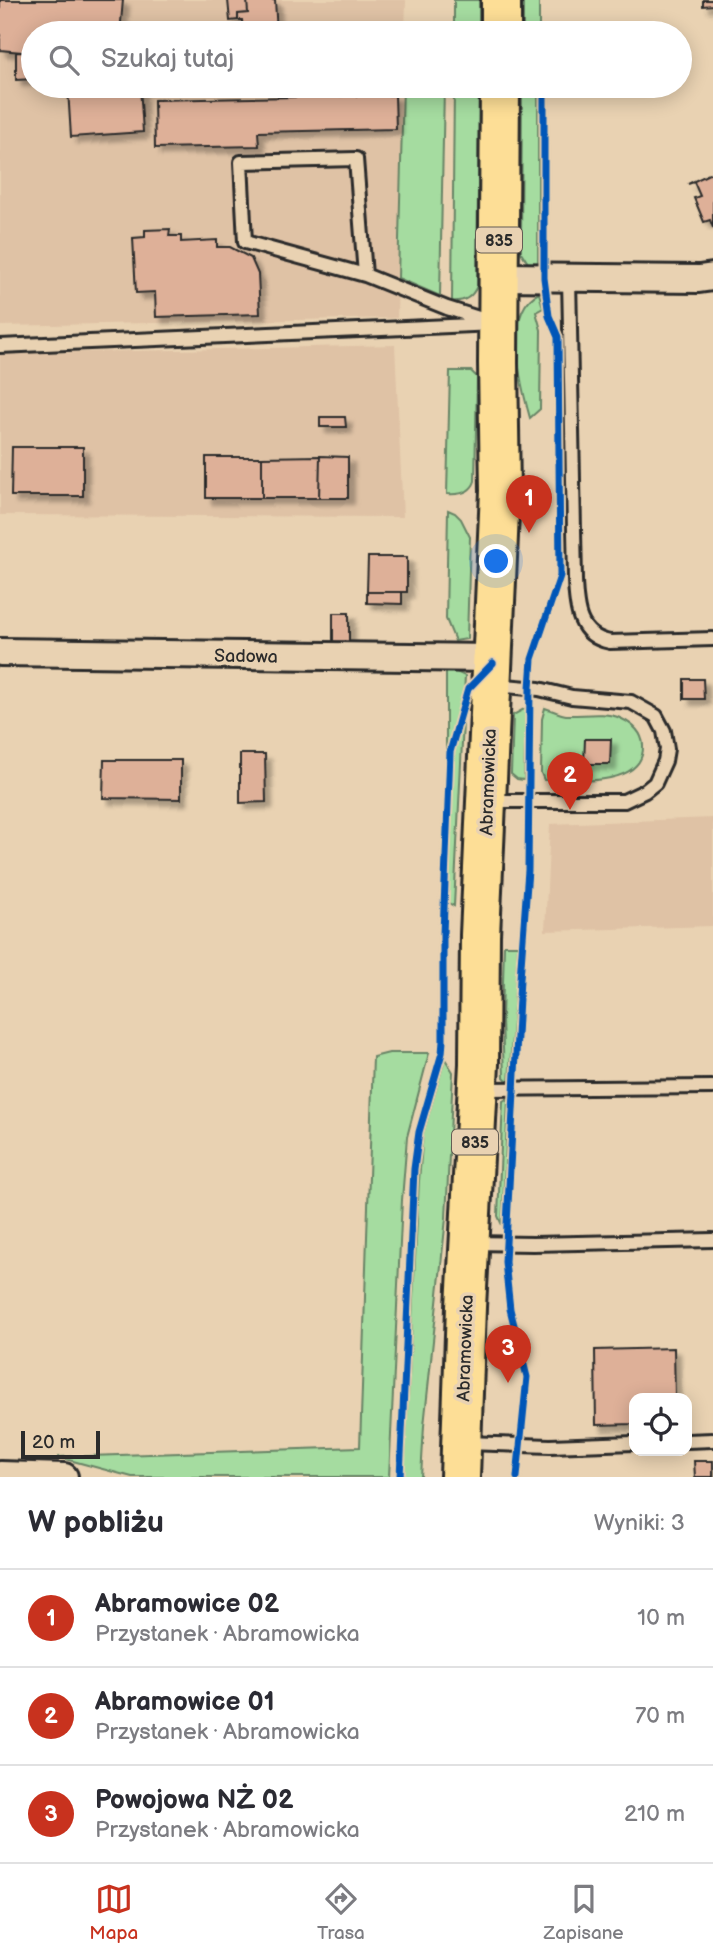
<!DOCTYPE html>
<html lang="pl">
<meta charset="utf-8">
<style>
:root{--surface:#fff;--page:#f7f7f7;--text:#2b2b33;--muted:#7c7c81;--line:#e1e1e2;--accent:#c8321e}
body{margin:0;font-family:"Balsamiq Sans",sans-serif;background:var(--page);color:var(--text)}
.controls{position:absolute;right:21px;bottom:21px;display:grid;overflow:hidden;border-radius:14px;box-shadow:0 4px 18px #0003}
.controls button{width:63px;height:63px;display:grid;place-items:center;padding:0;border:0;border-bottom:2px solid var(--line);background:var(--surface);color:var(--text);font:35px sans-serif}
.scale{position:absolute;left:21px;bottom:18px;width:79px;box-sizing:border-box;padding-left:7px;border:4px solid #2b2b2b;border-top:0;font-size:19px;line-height:24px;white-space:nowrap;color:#2b2b2b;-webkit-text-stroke:5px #e9d2b2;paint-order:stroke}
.you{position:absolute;left:497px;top:562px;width:24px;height:24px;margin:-18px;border:5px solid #fff;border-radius:50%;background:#1a73e8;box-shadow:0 0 0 10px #1a73e833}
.badge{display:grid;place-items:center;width:46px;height:46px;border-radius:50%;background:var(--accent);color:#fff;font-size:23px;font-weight:700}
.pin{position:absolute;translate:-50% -58px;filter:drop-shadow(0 2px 4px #0008)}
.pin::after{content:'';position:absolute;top:37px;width:24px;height:21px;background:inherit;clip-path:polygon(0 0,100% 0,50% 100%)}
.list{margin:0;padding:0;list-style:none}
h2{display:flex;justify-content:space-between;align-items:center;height:91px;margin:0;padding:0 28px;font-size:30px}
h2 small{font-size:23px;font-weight:400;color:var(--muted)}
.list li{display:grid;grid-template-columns:46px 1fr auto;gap:21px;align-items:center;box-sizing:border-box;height:98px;padding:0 28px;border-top:2px solid var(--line)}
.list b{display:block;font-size:26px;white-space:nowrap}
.list p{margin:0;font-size:23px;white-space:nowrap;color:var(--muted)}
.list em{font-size:23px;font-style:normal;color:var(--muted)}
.icon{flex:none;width:38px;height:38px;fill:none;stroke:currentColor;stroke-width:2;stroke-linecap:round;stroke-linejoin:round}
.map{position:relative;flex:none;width:713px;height:1477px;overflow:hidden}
.search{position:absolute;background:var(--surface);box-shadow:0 4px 18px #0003;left:21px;right:21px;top:21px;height:77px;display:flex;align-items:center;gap:18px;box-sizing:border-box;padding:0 24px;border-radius:38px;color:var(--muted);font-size:26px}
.sheet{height:385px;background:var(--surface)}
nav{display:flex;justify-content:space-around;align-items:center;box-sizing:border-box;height:98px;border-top:2px solid var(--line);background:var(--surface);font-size:19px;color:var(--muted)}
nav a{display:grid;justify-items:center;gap:4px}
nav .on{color:var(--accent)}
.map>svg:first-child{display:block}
.built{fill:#dfc2a5}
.green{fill:#a5dca0;stroke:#688466;stroke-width:2}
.building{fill:#deb098;stroke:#2b2b2b;stroke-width:2;filter:url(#shadow)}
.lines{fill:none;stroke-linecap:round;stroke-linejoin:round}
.lane-casing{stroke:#2b2b2b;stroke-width:18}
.street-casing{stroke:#2b2b2b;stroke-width:32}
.primary-casing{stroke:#2b2b2b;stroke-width:44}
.lane{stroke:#e9d2b2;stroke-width:12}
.street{stroke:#e9d2b2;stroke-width:26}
.primary{stroke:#fdde96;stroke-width:38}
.cycleway-casing{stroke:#e9d2b2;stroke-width:11}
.cycleway{stroke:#0057b8;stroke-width:7}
.labels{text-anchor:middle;stroke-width:7;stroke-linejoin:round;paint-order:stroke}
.shield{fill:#e9d2b2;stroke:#645d54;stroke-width:2}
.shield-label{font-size:16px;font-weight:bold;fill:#2b2b2b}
.street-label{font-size:18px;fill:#2b2b2b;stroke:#e9d2b2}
</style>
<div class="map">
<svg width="713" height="1477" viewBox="0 0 713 1477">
<defs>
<filter id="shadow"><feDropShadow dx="6" dy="6" stdDeviation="2" flood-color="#0004"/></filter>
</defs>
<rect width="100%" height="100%" fill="#e9d2b2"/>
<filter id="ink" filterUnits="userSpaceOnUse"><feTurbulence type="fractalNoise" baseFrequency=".0143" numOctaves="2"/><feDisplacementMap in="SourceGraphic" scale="14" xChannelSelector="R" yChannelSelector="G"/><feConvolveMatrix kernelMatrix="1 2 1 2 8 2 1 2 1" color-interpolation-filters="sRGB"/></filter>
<g filter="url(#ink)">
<!-- built -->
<path class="built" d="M0,0H406L405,33H33V86H403L397,318L0,326Z
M395,345L403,517L0,515V354Z
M713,818V926L545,931L550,824Z"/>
<!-- green -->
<path class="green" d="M454,0H479V26L473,33L454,32Z
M523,0H539V33H523Z
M403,86H444L440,296L398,278Z
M454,86H479L477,286C472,298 464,302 452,301Z
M526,86H538V270L528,263L521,252L522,89Z
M539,293L543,308L536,312L541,330L540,409L530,418C521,386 502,311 539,293Z
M450,371H471L477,377L475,481C471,493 459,495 447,494Z
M448,510L455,513L461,519L470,537L467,639L455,641L446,619Z
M446,667L465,676L464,694L446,755Z
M526,708L524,780L517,779L511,774L513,715Z
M545,708C552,710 559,714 566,715C582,716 604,711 620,718C631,723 642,731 643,745C645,788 573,781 544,780L541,773L542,719Z
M463,722L454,906L447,902L454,751Z
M504,945H518L509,1082L504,1077L502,1019Z
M389,1053H429L407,1137L402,1200L389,1477H132L58,1457L360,1447L373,1057Z
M445,1059L453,1072L446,1218L424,1426L421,1477H404L419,1181L423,1134Z
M508,1098L502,1225L498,1216L503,1101Z"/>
<!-- building -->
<path class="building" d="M0,0H123L120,33H33V53L0,50Z
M228,0H247L248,13L238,14V20L230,21Z
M247,0H275L277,33H243L242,20H238V14L248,13Z
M703,0H713V5L703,6Z
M16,52L33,53V79L16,80Z
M110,86H140L143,132L71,137L68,89Z
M395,95L396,129L258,132L259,146L155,148L154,100Z
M713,172V228L710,220L704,222L694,198L700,196L694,182L688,184Z
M170,229L169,236H181V242L217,240V247H230L251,258L258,274L260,314L156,317L155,292L136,293L133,238L145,237V230Z
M320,417H345L346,427H320Z
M12,447H83V496H11Z
M320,456L319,498H262V457Z
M320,456L348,457V498H319Z
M206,457H262V498H206Z
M368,557H407V592H367Z
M367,592H402V604L367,603Z
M333,613H349V649H333Z
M684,679H703L704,699H684Z
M585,739H611L610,764H584Z
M240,754H265L266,802L240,803Z
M104,760H181V799L103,798Z
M674,1348L675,1398H634V1424L596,1425L595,1350Z
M694,1461H713V1477H695Z"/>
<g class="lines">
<defs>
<path id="lane" d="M356,159L365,275L245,242L241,162Z
M365,275L447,308L488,321
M569,278L575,580C576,608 578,636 610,642L713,639
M0,346L495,324
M491,801H624L645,791L655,783L665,761L667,749L664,731L656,716L631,702L572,697L539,689L494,685
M481,1089L713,1087
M474,1243L533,1244L713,1240
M687,1441L713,1440
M466,1443L550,1446L634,1443"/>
<path id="street" d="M499,277L699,279L713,277
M0,652L493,658
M0,1475L64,1477"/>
<path id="primary" d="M501,33V0
M460,1477L466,1307L479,1064L480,935L500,491L498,363L500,86"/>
</defs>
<!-- lane casing -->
<use href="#lane" class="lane-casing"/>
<!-- street casing -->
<use href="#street" class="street-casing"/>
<!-- primary casing -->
<use href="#primary" class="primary-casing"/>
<!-- lane -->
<use href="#lane" class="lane"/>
<!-- street -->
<use href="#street" class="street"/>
<!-- primary -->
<use href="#primary" class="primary"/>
<defs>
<path id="cycleway" d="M400,1477L414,1169L419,1132L442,1053L443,1041V934L450,752L468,689L493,663
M517,1477L527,1377L510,1309L505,1262L520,979L528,870L530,688L532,659L560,576L558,337L549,316L544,278V86"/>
</defs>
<!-- cycleway casing -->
<use href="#cycleway" class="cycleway-casing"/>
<!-- cycleway -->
<use href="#cycleway" class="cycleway"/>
</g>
</g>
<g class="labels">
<!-- shield labels -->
<g class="shield">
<rect x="476" y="227.5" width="46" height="25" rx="5"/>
<rect x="452" y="1129.5" width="46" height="25" rx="5"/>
</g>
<g class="shield-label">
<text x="499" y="246">835</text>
<text x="475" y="1148">835</text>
</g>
<!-- street labels -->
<g class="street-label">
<text transform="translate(246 656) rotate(1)" y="6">Sadowa</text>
<text transform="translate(488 782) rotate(-88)" y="6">Abramowicka</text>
<text transform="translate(465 1348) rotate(-88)" y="6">Abramowicka</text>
</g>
</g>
</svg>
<div class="controls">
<button><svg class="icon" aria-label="locate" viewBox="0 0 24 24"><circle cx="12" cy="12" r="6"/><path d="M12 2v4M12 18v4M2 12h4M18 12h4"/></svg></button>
</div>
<div class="scale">20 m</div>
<div class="you"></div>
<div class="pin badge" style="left:529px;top:533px">1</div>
<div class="pin badge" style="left:570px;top:810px">2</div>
<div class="pin badge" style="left:508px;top:1383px">3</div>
<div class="search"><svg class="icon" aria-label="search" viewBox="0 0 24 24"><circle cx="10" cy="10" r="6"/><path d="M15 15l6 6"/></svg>Szukaj tutaj</div>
</div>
<section class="sheet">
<h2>W pobliżu<small>Wyniki: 3</small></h2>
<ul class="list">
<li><span class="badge">1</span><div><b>Abramowice 02</b><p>Przystanek · Abramowicka</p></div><em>10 m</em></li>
<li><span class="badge">2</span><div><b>Abramowice 01</b><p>Przystanek · Abramowicka</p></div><em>70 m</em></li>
<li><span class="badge">3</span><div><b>Powojowa NŻ 02</b><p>Przystanek · Abramowicka</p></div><em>210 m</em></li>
</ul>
</section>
<nav>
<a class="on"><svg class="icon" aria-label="map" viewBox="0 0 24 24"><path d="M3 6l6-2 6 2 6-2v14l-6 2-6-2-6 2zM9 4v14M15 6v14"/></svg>Mapa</a>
<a><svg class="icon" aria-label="directions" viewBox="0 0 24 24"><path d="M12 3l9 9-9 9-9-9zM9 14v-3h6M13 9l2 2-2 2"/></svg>Trasa</a>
<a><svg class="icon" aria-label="saved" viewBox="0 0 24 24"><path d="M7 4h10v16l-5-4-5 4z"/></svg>Zapisane</a>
</nav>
